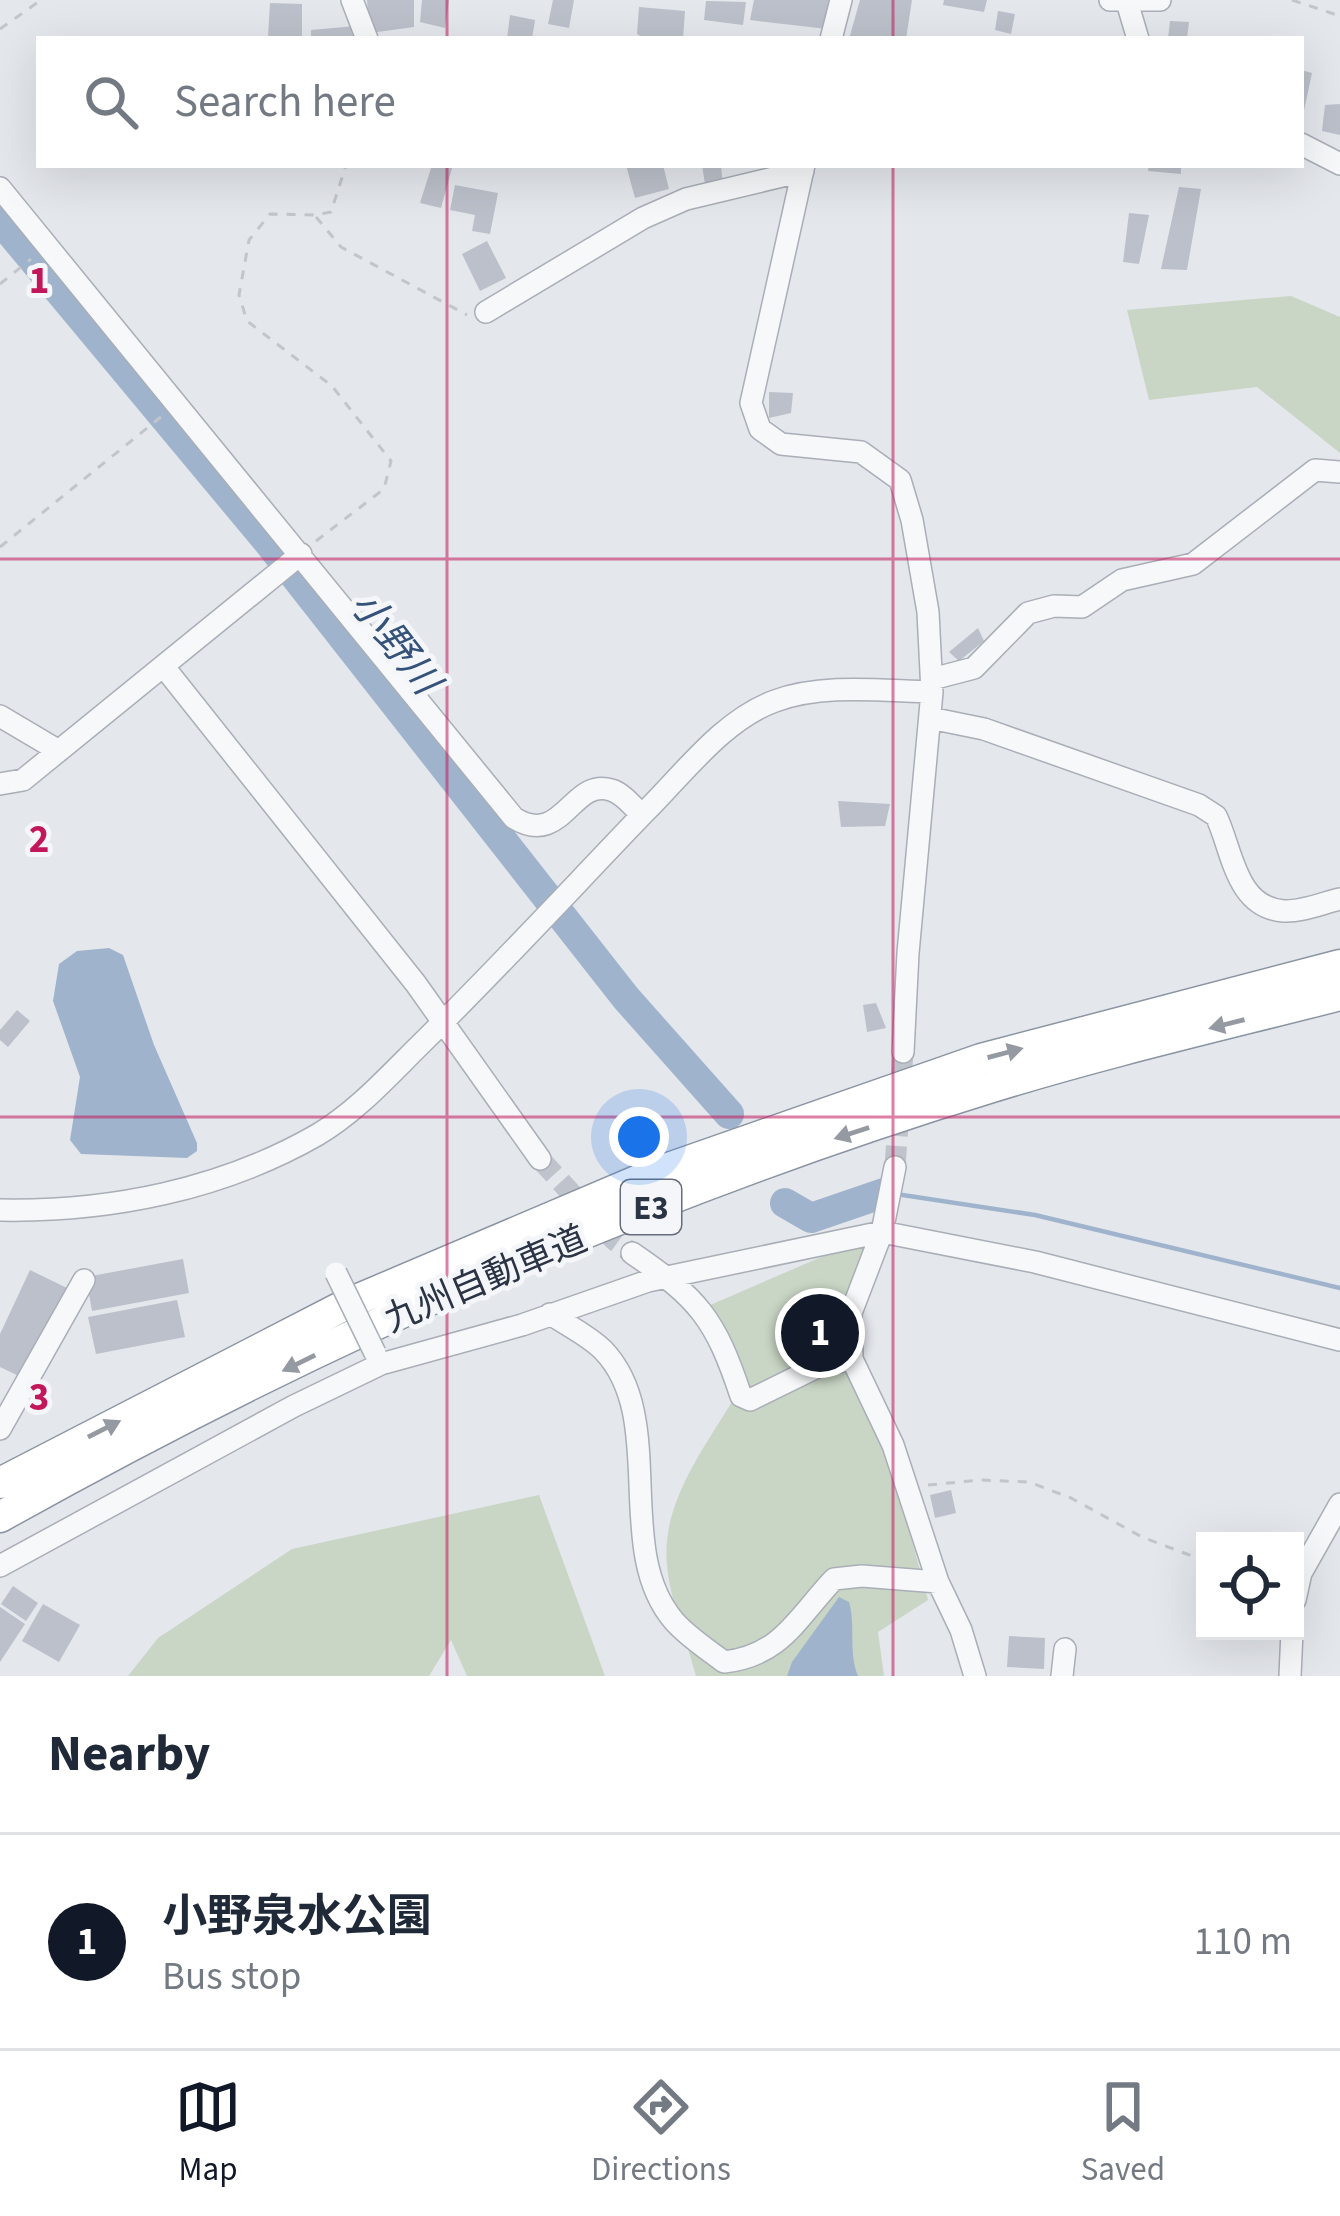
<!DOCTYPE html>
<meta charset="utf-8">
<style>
:root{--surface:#fff;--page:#f2f2f3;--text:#1f2937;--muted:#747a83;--line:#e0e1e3;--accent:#111827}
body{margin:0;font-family:"Source Sans 3","Noto Sans JP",sans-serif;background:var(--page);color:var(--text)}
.controls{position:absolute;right:36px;bottom:36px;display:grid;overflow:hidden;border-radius:0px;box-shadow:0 12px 48px #0002}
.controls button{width:108px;height:108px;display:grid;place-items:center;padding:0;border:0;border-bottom:3px solid var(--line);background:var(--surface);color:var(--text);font:60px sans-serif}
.you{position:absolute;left:639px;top:1137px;width:42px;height:42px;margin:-30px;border:9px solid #fff;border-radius:50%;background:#1a73e8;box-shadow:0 0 0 18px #1a73e833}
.badge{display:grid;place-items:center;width:78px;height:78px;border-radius:50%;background:var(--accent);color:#fff;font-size:39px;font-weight:700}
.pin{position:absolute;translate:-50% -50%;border:6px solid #fff;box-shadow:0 3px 12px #0006}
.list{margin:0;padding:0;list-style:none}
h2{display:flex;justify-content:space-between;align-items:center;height:156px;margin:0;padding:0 48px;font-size:51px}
h2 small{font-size:39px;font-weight:400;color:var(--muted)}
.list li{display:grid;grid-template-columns:78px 1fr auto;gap:36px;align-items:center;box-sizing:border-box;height:216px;padding:0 48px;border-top:3px solid var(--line)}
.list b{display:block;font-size:45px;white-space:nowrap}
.list p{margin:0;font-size:39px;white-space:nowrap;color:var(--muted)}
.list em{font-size:39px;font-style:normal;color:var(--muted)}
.icon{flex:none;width:66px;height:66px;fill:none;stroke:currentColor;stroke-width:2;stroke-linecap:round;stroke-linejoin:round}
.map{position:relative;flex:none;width:1340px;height:1676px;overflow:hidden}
.search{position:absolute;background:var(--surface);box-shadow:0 12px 48px #0002;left:36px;right:36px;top:36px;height:132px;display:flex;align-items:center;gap:30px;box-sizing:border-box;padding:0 42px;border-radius:0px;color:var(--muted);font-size:45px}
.sheet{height:372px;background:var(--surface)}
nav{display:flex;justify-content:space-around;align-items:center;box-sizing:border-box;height:168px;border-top:3px solid var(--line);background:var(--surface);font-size:33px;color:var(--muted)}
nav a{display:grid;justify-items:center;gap:6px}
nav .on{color:var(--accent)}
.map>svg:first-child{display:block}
.green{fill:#c9d6c5}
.water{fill:#9fb4cc}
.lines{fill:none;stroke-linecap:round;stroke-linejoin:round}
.stream{stroke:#9fb4cc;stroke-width:4.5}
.river{stroke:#9fb4cc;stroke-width:30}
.building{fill:#bbc0ca}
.minor-tunnel{stroke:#bfc3cb;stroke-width:21;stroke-dasharray:21 10;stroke-linecap:butt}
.minor-casing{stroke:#a9aeb7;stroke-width:24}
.highway-casing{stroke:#8b94a3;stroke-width:33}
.path{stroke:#c2c5cb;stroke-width:3;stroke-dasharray:9 9;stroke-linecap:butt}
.minor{stroke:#f7f8fa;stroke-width:21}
.highway{stroke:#fff;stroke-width:30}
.minor-bridge-casing{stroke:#a9aeb7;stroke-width:24;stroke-linecap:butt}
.minor-bridge{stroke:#f7f8fa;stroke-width:21}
.oneway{fill:#959aa2}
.grid{fill:none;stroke:#c2185b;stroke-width:3;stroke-opacity:0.55}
.labels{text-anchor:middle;stroke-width:10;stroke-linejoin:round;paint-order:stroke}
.shield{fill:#f4f6f9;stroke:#676e7b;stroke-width:3}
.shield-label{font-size:33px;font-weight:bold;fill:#2b3445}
.street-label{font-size:36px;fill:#2b3445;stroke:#f4f6f9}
.water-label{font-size:39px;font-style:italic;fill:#34527a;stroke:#f4f6f9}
.grid-label{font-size:39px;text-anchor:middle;font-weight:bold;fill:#c2185b;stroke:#f4f6f9;stroke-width:10;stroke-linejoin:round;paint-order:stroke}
</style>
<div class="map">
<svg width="1340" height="1676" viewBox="0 0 1340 1676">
<rect width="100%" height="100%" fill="#e4e7ec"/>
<!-- green -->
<path class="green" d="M1291,296L1340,317V453L1257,387L1149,400L1127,310Z
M872,1235L842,1318L872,1422L897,1485L928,1600L878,1632L884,1676H696C687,1641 670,1601 667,1565C661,1504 703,1450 733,1400L701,1309Z
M539,1495L605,1676H467L451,1640L429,1676H128L158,1638L292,1549Z"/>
<!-- water -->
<path class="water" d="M109,948L123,955L154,1045L197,1143V1151L187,1158L81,1154L70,1140L80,1077L53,1001L59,964L77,951Z
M839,1597L849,1602C856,1626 848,1651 858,1676H787L792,1662Z"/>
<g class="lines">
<!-- stream -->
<path class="stream" d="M896,1194L1035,1215L1340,1288"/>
<!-- river -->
<path class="river" d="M0,220L269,543L626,998L729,1114
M785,1203L811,1218L884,1193"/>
</g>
<!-- building -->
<path class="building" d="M367,0H414V27L370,33Z
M422,0H449L445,28L420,22Z
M553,0H574L569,28L548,24Z
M754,0H829L827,29L750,20Z
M860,0H912L906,39H849Z
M944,0H987L984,12L943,5Z
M706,1L746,2L743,25L704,20Z
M270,3L302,4V39L268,37Z
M639,7L685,11L683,39H645L637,34Z
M998,11L1015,14L1011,34L995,30Z
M510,15L535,20L532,39H507Z
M1170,21L1189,22L1187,39H1168Z
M356,26L357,39H311V30Z
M1301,70L1312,73L1303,115H1301Z
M1340,104V135L1322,131L1325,105Z
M432,165L452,168L441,208L420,203Z
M626,165H663L669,189L635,198Z
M702,165H721L723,187L705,184Z
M1149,165H1181V174L1148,171Z
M455,185L498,193L490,234L472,231L475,215L450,210Z
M1179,187L1201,189L1187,270L1161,269Z
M1129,213L1149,215L1139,264L1123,262Z
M487,241L506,278L480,291L462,254Z
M769,392L793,393L791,413L769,418Z
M978,628L984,641L959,661L949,652Z
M838,801L890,804L885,826L841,827Z
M876,1003L886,1028L867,1032L863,1005Z
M17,1010L30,1021L8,1047L0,1040V1030Z
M183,1259L189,1293L92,1311L86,1277Z
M30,1270L67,1288L23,1378L0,1367V1334Z
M177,1300L185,1337L96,1354L88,1317Z
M951,1490L956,1513L935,1518L930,1495Z
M13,1586L38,1603L26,1621L1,1604Z
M43,1604L80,1625L59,1662L22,1641Z
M0,1607L25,1624L0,1662Z
M1009,1636L1045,1638L1044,1669L1007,1667Z"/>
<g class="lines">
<!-- minor-tunnel -->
<path class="minor-tunnel" d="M540,1159L614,1240L632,1253
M895,1167L903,1052"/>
<defs>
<path id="minor" d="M352,0L367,39
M1110,0H1160
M1127,2L1138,39
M831,39L841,0
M1301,144L1340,164
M804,165L751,403L760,429L781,444L861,452L900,480L912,520L928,612L932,692L908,953L903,1052
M0,188L514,818C563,848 572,777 611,790C623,793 633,807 642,815C682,776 722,720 775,701C823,683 883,691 932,692
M486,312L643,218L686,199L803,171
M164,667L416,984L540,1159
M932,679L974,668L1028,613L1054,606L1082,607L1122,580L1193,564L1315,470L1340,472
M0,716L59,751
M930,718L984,729L1199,805L1216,816C1232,848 1235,908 1284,911C1301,912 1323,903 1340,899
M0,784L23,780L301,554
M895,1167L882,1232L851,1313L852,1359L893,1445L938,1582L961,1630L975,1676
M0,1210C109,1212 221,1190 317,1135C358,1111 392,1072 426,1039C500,966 570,890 642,815
M632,1253C699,1299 715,1318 741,1396L750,1400L819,1366L852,1359
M550,1314C567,1325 589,1336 603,1350C669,1418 612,1549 674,1621C688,1637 707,1649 724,1662C781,1656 797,1618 834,1579L862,1576L938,1582
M806,1336L823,1341L849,1333
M0,1429L84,1280
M0,1566L294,1406L381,1364L522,1325L648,1281L882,1232L1035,1262L1340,1340
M1295,1600L1301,1573L1340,1504
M1062,1676L1065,1649
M1290,1676L1292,1631"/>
<path id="highway" d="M0,1483L347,1304L660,1171L981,1059L1340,965
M0,1517C314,1341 645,1194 989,1088C1105,1052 1223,1025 1340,995"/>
</defs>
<!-- minor casing -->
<use href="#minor" class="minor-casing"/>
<!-- highway casing -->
<use href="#highway" class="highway-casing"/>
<!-- path -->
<path class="path" d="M1292,0L1340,16
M0,29L41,0
M316,217L341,247L467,315
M0,284L31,259
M316,541L384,489L391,461L332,386L247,321L239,295L249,240L270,214L315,215L331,212L346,165
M0,547L162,416
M928,1485L980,1480L1029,1482L1071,1498L1142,1537L1205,1561"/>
<!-- minor -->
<use href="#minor" class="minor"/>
<!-- highway -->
<use href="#highway" class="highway"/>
<defs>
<path id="minor-bridge" d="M336,1273L375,1353"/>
</defs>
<!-- minor-bridge casing -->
<use href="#minor-bridge" class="minor-bridge-casing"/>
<!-- minor-bridge -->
<use href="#minor-bridge" class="minor-bridge"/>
</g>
<!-- one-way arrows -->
<defs><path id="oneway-solid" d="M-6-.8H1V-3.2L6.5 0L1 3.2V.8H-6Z" transform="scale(3)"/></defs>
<g class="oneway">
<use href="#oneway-solid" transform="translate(1227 1024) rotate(166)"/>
<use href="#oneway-solid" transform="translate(1005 1053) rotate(-15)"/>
<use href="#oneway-solid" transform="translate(852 1133) rotate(162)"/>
<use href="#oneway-solid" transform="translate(299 1363) rotate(154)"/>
<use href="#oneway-solid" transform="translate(104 1429) rotate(-27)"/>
</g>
<!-- grid -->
<path class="grid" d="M447,0V39M893,0V39M447,165V1676M893,165V1676M0,559H1340M0,1117H1340"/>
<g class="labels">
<!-- shield labels -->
<rect class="shield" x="621" y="1180" width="60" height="54" rx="9"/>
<g class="shield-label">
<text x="651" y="1219">E3</text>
</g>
<!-- street labels -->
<g class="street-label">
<text transform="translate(485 1278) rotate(-23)" y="13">九州自動車道</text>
</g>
<!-- water labels -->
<g class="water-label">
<text transform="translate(396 642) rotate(52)" y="14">小野川</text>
</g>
</g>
<g class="grid-label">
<text x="39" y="293">1</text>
<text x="39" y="852">2</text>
<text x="39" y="1410">3</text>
</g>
</svg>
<div class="controls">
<button><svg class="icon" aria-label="locate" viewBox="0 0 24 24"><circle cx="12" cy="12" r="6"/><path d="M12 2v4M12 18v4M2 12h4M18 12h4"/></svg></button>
</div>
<div class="you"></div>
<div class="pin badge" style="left:820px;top:1333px">1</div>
<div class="search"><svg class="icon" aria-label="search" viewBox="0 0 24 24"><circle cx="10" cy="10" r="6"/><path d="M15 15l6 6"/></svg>Search here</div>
</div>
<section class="sheet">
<h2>Nearby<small></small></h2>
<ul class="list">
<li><span class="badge">1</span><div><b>小野泉水公園</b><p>Bus stop</p></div><em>110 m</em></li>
</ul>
</section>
<nav>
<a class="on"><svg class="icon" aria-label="map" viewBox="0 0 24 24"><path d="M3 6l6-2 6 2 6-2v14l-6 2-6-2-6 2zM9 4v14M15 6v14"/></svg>Map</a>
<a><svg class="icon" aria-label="directions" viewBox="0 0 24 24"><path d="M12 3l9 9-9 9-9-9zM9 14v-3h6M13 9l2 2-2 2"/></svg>Directions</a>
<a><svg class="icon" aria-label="saved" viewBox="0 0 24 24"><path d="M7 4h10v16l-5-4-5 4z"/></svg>Saved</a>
</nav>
